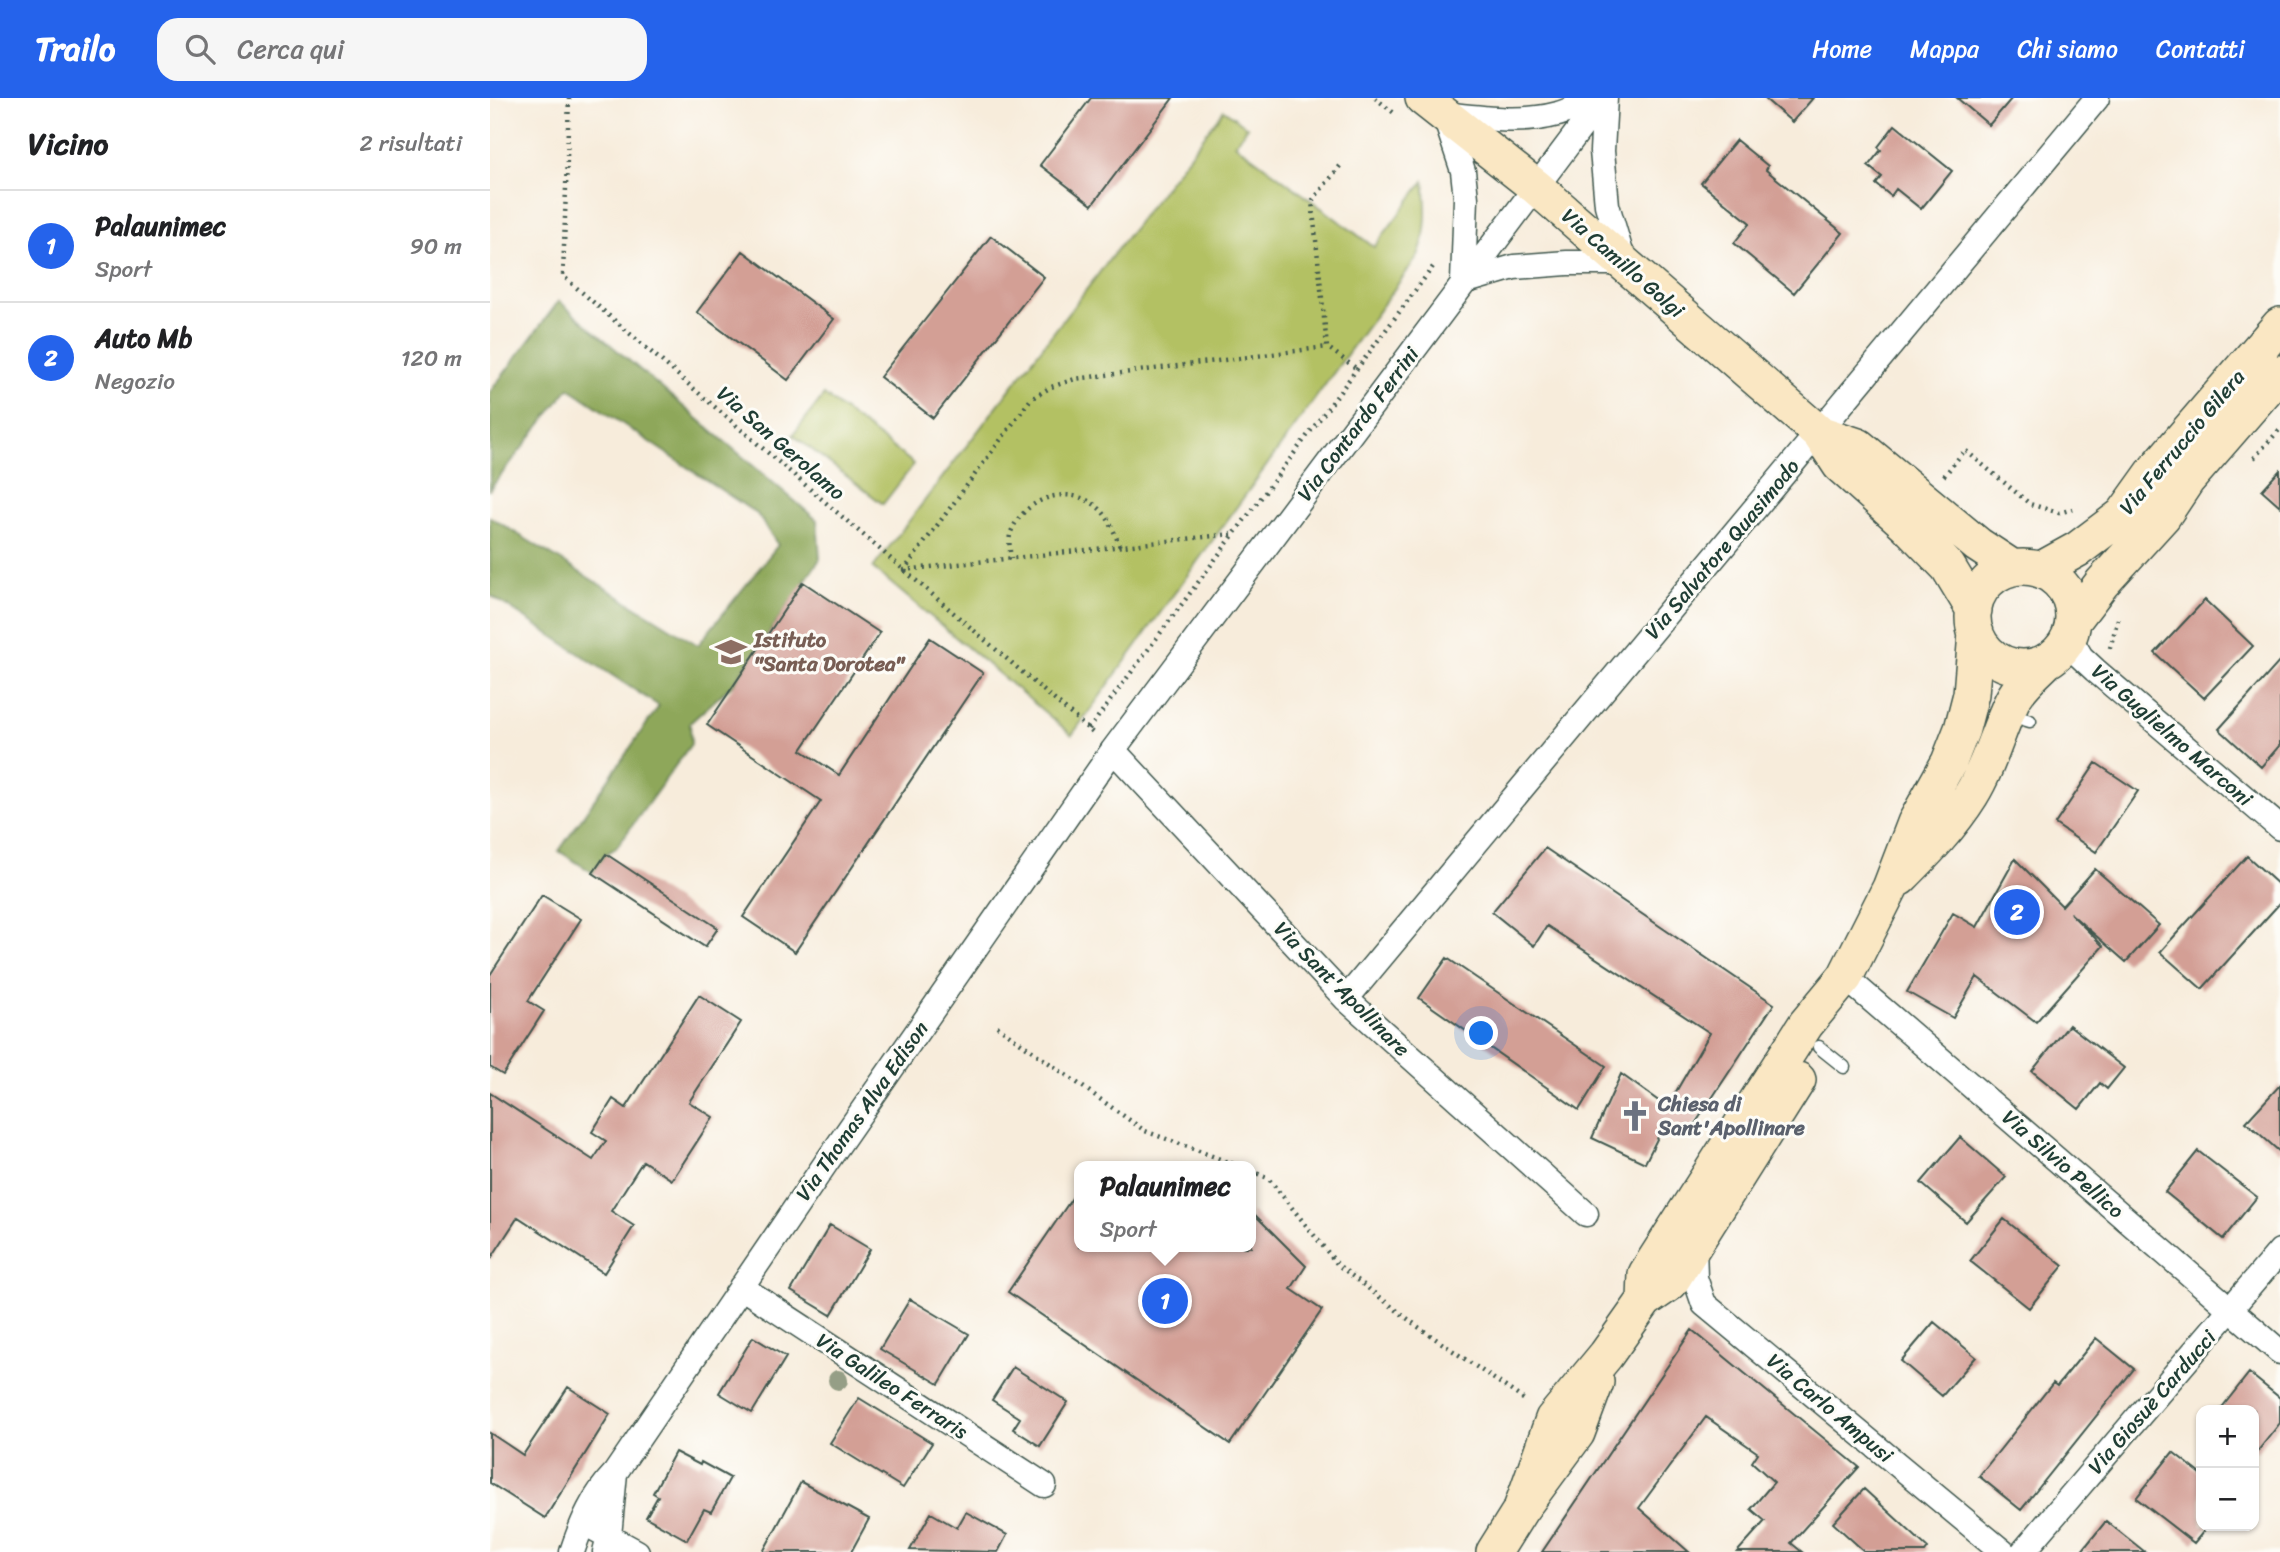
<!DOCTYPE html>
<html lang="it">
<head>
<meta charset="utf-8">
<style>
	:root { --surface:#fff; --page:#f6f6f6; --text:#202124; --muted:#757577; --line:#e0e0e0; --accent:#2563eb }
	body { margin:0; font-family:Sriracha,sans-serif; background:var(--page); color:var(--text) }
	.controls { position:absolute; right:21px; bottom:21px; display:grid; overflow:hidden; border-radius:14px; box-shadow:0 2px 5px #0004 }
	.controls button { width:63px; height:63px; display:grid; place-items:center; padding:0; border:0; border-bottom:2px solid var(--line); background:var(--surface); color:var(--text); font:35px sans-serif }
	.you { position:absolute; left:992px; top:936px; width:24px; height:24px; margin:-18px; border:5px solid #fff; border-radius:50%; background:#1a73e8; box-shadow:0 0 0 10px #1a73e833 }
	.badge { display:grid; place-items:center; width:46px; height:46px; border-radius:50%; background:var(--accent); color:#fff; font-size:23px; font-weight:700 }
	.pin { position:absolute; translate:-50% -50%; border:4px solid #fff; box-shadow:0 2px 7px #0006 }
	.popup { position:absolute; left:584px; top:1063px; width:182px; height:91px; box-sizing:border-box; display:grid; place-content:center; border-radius:14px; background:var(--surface); filter:drop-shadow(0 2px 5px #0005); font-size:23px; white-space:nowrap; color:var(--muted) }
	.popup b { font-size:26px; color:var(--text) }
	.popup::after { content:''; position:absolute; left:50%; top:100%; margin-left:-14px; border:14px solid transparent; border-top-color:var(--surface) }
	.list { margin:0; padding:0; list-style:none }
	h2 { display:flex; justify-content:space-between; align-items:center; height:91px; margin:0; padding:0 28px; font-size:30px }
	h2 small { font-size:23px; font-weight:400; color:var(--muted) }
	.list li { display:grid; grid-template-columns:46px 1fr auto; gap:21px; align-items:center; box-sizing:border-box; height:112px; padding:0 28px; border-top:2px solid var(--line) }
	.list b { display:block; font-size:26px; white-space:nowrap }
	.list p { margin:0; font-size:23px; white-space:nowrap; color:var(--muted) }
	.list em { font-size:23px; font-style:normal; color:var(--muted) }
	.icon { flex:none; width:38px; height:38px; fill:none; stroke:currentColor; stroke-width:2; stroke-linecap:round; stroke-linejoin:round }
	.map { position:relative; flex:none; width:1790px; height:1454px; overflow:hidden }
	header { display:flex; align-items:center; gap:42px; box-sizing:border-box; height:98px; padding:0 35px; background:var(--accent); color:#fff }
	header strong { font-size:33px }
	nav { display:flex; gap:38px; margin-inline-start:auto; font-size:24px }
	.search { width:490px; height:63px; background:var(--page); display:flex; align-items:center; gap:18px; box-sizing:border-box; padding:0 24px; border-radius:21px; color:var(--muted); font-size:26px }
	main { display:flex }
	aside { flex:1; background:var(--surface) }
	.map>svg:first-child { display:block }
	.green { fill:#b3c164; stroke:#697f4c; stroke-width:2 }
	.forest { fill:#8ea75a; stroke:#567247; stroke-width:2 }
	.building { fill:#d39f95 }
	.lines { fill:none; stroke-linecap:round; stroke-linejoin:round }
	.lane-casing { stroke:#3f574d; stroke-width:15 }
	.street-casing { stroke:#3f574d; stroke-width:27 }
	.secondary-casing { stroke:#3f574d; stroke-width:38 }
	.path { stroke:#3f574d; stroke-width:4.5; stroke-dasharray:2 5; stroke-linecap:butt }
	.lane { stroke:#fff; stroke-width:12 }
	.street { stroke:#fff; stroke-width:24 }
	.secondary { stroke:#fae7c3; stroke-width:35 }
	.tree { fill:#959e86 }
	.labels { text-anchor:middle; stroke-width:6; stroke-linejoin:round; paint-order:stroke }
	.street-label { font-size:21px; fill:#1f3d34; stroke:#fdfcf7 }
	.education-label { font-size:21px; font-weight:bold; fill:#785e54; stroke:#fdfcf7; text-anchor:start }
	.worship-label { font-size:21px; font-weight:bold; fill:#5b616d; stroke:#fdfcf7; text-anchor:start }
</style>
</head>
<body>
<header>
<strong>Trailo</strong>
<div class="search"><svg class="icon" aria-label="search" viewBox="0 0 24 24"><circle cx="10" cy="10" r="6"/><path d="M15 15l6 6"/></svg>Cerca qui</div>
<nav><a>Home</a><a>Mappa</a><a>Chi siamo</a><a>Contatti</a></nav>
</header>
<main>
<aside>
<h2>Vicino<small>2 risultati</small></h2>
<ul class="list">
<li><span class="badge">1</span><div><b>Palaunimec</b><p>Sport</p></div><em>90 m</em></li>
<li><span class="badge">2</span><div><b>Auto Mb</b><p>Negozio</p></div><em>120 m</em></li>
</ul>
</aside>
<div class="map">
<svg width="1790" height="1454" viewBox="0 0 1790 1454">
	<rect width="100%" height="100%" fill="#fdfcf7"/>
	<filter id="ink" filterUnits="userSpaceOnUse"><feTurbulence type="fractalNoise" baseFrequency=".0143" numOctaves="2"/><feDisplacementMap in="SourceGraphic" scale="14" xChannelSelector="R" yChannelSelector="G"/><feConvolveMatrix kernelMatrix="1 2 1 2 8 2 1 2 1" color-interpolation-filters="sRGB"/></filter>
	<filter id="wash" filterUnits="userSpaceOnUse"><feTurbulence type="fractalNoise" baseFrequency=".00686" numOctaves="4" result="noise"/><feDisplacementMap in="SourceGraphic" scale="28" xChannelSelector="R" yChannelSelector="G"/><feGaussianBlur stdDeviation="1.57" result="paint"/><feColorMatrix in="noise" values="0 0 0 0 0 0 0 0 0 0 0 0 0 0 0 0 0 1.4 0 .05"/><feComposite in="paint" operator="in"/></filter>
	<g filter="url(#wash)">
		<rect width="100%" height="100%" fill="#f7ecdb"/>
		<!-- green -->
		<path class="green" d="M734,12L757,29L745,46L884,149L934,83C937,110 938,133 928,158L582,637L383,470Z
			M334,297L424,366L393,406L303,337Z"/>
		<!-- forest -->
		<path class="forest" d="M69,203L327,422L330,461L244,585L200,625L201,646L126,750L116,756L103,775L69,753L169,608L0,497V419L208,547L288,447L267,416L79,290L0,391V294Z"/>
		<g id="blocks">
			<!-- building -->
			<path class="building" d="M601,0H683L602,107L550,67Z
				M1274,0H1323L1302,24Z
				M1467,0H1522L1499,27Z
				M1405,27L1462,73L1431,111L1406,91L1401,98L1386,86L1392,79L1378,68L1391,52L1388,49Z
				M1246,42L1278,68L1276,72L1353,135L1304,195L1244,145L1260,125L1211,85Z
				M501,138L554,179L443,320L390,279Z
				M253,153L344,221L298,282L207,214Z
				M1790,372V408L1772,392Z
				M313,484L390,535L311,652L349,677L440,540L493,575L305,854L253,819L331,703L217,627Z
				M1715,502L1763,548L1714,600L1665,555Z
				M1790,563V647L1771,669L1729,631Z
				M1606,665L1648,693L1606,754L1565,726Z
				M1055,750L1284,906L1199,1035L1176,1023L1155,1065L1102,1040L1131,976L1177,1009L1220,935L1057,828L1044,848L1002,814Z
				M116,756L228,830L215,849L103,775Z
				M1757,758L1790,788V805L1712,891L1670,854Z
				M1525,761L1572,808L1605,771L1669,827L1636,864L1580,815L1613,848L1546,924L1487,879L1463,920L1417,894L1463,815L1487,829Z
				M52,797L91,821L38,903L54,913L13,977L0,969V877Z
				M957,860L1116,968L1089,1012L929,900Z
				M209,897L251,924L199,1004L223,1019L182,1082L153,1063L121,1113L144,1128L114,1175L28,1119L0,1162V995L103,1062L116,1043L102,1034L123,1001L136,1010Z
				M1579,927L1634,970L1617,991L1610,985L1589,1011L1542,973Z
				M1790,987V1054L1756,1024Z
				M1470,1039L1516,1079L1476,1124L1431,1085Z
				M1708,1053L1767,1099L1733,1141L1675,1094Z
				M589,1090V1149H761V1113L816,1168L801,1191L832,1212L740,1346L518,1194Z
				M1514,1121L1573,1168L1539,1210L1480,1163Z
				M340,1127L380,1151L341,1217L301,1193Z
				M420,1201L479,1236L449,1286L390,1251Z
				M1444,1224L1486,1259L1452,1298L1411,1263Z
				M1202,1232L1369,1369L1301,1445L1312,1454H1247L1275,1423L1261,1411L1284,1384L1262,1364L1268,1355L1216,1319L1149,1410L1199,1454H1052Z
				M263,1239L296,1259L262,1315L229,1295Z
				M1606,1240L1644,1271L1531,1412L1489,1378L1563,1285L1567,1288Z
				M523,1269L578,1304L550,1348L523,1331L530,1320L502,1302Z
				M1759,1275L1790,1300V1325L1767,1354L1764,1352V1312H1730Z
				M78,1289L120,1316L55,1420L0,1385V1335L33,1357Z
				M369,1300L442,1345L413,1390L340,1345Z
				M185,1354L210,1367L211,1364L240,1380L221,1414L214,1411L197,1442L156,1419L168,1398L163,1395Z
				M1683,1354L1711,1376V1428H1718L1704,1445L1646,1400Z
				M311,1384L379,1421L361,1454H273Z
				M1374,1391L1438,1450L1435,1454H1375L1343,1425Z
				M476,1414L517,1437L508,1454L420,1452L441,1415L467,1430Z
				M1616,1423L1655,1454H1591Z"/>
		</g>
	</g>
	<g filter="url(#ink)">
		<use href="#blocks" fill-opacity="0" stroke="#3f574d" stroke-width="2"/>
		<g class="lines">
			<defs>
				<path id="lane" d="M1517,616L1540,623
					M1329,949L1354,969"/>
				<path id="street" d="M973,184L1024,169L1077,165H1134L1117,107L1112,53L1115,0
					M973,184L976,100L973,73L954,16C991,20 1031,26 1068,16C1081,12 1095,5 1108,0
					M1579,539L1591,559L1605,572L1790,730
					M623,652L856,901L1096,1116
					M1355,879L1790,1254
					M856,901L1607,0
					M1204,1146L1205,1180L1214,1206L1513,1454
					M251,1189L554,1387
					M105,1431L147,1454
					M82,1454C92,1424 103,1398 125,1375L338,1062L623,652L1113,0
					M115,1454L119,1438L125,1375
					M1533,1454L1790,1153"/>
				<path id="secondary" d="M933,0L1046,89L1329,335L1350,367L1416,426L1458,469L1484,512
					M1329,335L1368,348L1488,447L1523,470
					M1483 519a50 50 0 1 1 100 0a50 50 0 1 1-100 0Z
					M1550,472L1588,451L1633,417L1666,371L1790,227
					M1583,523L1612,485L1673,418L1697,382L1790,275
					M1410,780C1436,754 1461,729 1481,697C1499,668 1507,634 1522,603C1530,587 1546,574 1558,562
					M1155,1202L1156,1176L1316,926L1355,879L1400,790L1425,725L1459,664L1472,631L1481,596L1486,535
					M1031,1411L1063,1321L1116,1257L1155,1202L1180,1185L1308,982
					M1004,1454L1031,1411L1087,1335L1106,1284"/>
			</defs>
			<!-- lane casing -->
			<use href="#lane" class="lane-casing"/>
			<!-- street casing -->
			<use href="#street" class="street-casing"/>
			<!-- secondary casing -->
			<use href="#secondary" class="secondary-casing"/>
			<!-- path -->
			<path class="path" d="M79,0L73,178L604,636
				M885,0L904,15
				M850,68L822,103L837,249L867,271
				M1764,360L1790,331
				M1454,378L1475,352L1540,406L1569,415L1583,411
				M742,436L414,472L541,301L561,289L585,281L837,249
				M521,461C520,453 518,441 521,434C535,399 580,384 610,411C620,421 625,436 630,449
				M1620,550L1628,521
				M599,631L945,166
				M507,928L655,1033L749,1068
				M761,1073L778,1080L848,1167L927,1228L1036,1303"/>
			<!-- lane -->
			<use href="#lane" class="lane"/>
			<!-- street -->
			<use href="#street" class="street"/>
			<!-- secondary -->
			<use href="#secondary" class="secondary"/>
		</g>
		<!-- trees -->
		<circle class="tree" cx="348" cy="1282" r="10"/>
	</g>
	<!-- icons -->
	<defs>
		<symbol id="school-bare" viewBox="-9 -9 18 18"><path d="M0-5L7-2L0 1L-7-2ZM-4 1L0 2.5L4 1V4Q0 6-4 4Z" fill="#8d6e63" stroke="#fdfcf7" stroke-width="2.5" paint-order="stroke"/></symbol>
		<symbol id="church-bare" viewBox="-9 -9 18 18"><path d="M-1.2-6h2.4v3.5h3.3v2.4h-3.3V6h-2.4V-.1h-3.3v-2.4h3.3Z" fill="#6b7280" stroke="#fdfcf7" stroke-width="2.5" paint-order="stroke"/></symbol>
	</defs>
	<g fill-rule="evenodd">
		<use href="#school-bare" x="219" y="532" width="44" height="44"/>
		<use href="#church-bare" x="1123" y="996" width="44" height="44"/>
	</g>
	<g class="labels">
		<!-- street labels -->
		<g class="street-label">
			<text transform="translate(1133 165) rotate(41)" y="7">Via Camillo Golgi</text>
			<text transform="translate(868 326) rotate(-53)" y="7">Via Contardo Ferrini</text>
			<text transform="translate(1692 344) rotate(-50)" y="7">Via Ferruccio Gilera</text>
			<text transform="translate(291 345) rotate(41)" y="7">Via San Gerolamo</text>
			<text transform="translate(1232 451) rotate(-50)" y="7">Via Salvatore Quasimodo</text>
			<text transform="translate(1682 637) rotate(41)" y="7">Via Guglielmo Marconi</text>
			<text transform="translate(852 891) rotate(45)" y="7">Via Sant'Apollinare</text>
			<text transform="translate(372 1013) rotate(-55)" y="7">Via Thomas Alva Edison</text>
			<text transform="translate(1573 1066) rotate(41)" y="7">Via Silvio Pellico</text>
			<text transform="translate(402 1288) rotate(33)" y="7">Via Galileo Ferraris</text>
			<text transform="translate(1662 1304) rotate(-49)" y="7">Via Giosuè Carducci</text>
			<text transform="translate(1340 1310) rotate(40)" y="7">Via Carlo Ampusi</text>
		</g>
		<!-- education labels -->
		<g class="education-label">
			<text x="264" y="549">Istituto<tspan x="264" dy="24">"Santa Dorotea"</tspan></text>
		</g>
		<!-- worship labels -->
		<g class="worship-label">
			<text x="1168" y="1013">Chiesa di<tspan x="1168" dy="24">Sant'Apollinare</tspan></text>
		</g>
	</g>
</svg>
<div class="controls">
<button>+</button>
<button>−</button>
</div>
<div class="you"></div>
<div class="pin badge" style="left:675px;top:1203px">1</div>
<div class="popup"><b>Palaunimec</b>Sport</div>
<div class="pin badge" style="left:1527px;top:814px">2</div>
</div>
</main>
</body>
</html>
